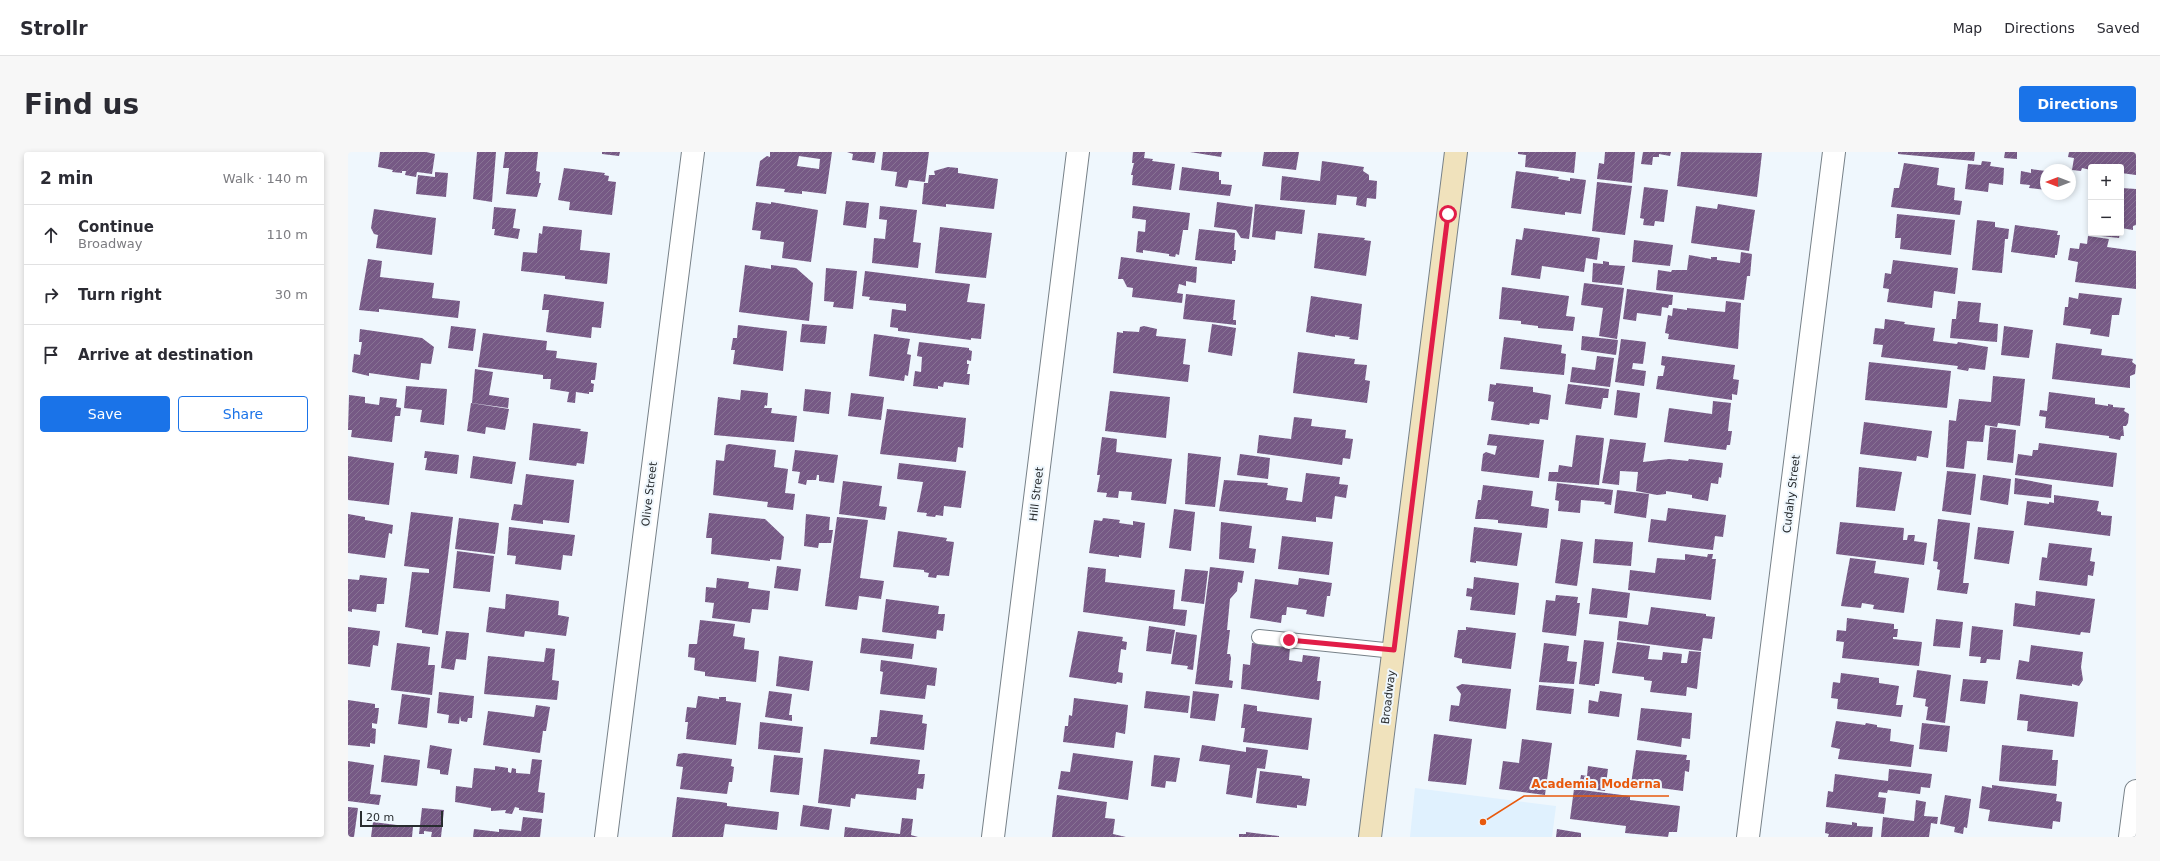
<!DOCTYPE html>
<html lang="en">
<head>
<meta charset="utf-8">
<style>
	:root { --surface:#fff; --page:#f7f7f7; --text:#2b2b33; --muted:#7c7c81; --line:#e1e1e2; --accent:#1a73e8 }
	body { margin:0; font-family:"DejaVu Sans",sans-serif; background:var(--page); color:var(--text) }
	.controls { position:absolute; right:12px; top:12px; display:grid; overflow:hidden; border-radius:4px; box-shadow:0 2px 6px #0003 }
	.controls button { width:36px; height:36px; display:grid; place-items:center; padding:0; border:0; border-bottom:1px solid var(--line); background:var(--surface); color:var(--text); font:20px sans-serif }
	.compass { position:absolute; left:1692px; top:12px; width:36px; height:36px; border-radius:50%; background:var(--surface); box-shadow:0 2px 6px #0003; rotate:270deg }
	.scale { position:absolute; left:12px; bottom:10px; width:83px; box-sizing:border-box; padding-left:4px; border:2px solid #282c2f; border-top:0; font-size:11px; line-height:14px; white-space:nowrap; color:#282c2f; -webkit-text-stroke:3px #eff7fd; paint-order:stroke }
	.stop { position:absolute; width:12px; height:12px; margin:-9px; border:3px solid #e11d48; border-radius:50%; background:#fff }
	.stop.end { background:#e11d48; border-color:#fff; box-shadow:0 1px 4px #0008 }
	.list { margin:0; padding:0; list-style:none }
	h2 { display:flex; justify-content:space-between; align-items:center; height:52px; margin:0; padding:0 16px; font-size:17px }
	h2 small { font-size:13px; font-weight:400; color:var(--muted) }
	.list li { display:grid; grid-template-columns:26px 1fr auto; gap:12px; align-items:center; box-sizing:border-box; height:60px; padding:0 16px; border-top:1px solid var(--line) }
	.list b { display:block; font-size:15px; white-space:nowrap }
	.list p { margin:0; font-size:13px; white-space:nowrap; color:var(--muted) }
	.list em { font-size:13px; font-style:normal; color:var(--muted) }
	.actions { display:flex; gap:8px; padding:12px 16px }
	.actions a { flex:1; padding:9px 0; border:1px solid var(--accent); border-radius:4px; text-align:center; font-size:14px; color:var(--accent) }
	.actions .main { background:var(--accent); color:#fff }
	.icon { flex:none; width:22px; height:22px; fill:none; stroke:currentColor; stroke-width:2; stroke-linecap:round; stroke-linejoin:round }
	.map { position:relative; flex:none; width:1788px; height:685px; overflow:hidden; border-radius:4px }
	header { display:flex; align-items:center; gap:24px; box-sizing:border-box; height:56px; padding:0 20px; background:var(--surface); border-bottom:1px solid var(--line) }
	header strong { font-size:19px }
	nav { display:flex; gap:22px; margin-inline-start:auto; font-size:14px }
	.intro { display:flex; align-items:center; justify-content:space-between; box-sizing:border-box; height:96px; padding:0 24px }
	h1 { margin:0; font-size:28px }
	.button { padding:10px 18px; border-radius:4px; background:var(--accent); color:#fff; font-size:14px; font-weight:700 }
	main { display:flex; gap:24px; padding:0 24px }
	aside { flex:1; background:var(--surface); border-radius:4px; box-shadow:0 2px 6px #0003 }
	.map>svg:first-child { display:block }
	.built { fill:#e0f1fe }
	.building { fill:url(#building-hatch); fill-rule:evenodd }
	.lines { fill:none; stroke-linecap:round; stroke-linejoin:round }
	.lane-casing { stroke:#778188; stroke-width:16 }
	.street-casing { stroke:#778188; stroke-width:24 }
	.secondary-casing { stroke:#778188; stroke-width:24 }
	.lane { stroke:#fff; stroke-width:14 }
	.street { stroke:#fff; stroke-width:22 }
	.secondary { stroke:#f0e2bc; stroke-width:22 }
	.route { stroke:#e11d48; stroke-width:5 }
	.labels { text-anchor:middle; stroke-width:4; stroke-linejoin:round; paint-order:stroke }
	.street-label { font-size:11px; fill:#282c2f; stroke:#eff7fd }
	.leader { fill:none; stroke:#e8590c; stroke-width:1.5 }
	.callout-dot { fill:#e8590c; stroke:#eff7fd; stroke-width:1.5 }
	.callout-label { font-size:12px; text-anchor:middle; font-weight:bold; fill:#e8590c; stroke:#eff7fd; stroke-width:4; stroke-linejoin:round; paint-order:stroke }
</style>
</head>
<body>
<header>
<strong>Strollr</strong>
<nav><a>Map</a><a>Directions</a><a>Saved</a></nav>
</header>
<div class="intro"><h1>Find us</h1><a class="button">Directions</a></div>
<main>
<aside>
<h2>2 min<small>Walk · 140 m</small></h2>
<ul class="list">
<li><svg class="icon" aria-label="ahead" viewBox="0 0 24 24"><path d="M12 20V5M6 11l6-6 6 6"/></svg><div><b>Continue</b><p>Broadway</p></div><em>110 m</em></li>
<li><svg class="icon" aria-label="right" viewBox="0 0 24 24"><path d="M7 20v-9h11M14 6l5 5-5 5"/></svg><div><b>Turn right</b></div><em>30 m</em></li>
<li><svg class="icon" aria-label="arrive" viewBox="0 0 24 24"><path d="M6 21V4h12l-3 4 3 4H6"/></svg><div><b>Arrive at destination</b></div></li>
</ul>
<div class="actions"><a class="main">Save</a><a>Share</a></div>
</aside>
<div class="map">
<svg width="1788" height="685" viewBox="0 0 1788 685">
	<defs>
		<pattern id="building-hatch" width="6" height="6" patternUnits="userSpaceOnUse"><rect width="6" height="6" fill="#765985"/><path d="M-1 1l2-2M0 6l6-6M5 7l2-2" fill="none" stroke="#887394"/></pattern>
	</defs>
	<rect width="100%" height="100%" fill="#eff7fd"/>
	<!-- built -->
	<path class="built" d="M1067,636L1208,654L1204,685H1062Z"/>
	<!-- building -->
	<path class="building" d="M32,0H78L87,2L84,22L69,20L68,25L57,23L58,19H54V21L44,20L45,18L30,15Z
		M129,0H148L144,50L125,47Z
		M157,0H190L188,19L192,20L191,31H193L189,45L158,42L161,16H155Z
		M254,0H272L271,4L254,2Z
		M422,0H484L478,42L454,39V42L436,40L437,37L408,34L412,9L419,4L422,5ZM451,4L472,7L471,17L449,14Z
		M499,0H528L526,11L504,8L505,2Z
		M535,0H581L577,30L561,28L559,36L547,34L549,20L533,18Z
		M785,0H797L796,6L805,7L804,9L827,12L823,38L784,33L785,23H783L786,11H784Z
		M842,0H874L873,5Z
		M916,0H951L948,18L914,14Z
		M1170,0H1228L1226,21L1177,15L1178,3L1170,2Z
		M1257,0H1287L1284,31L1249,27L1251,11L1256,12Z
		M1295,0H1323L1322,4L1311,2V5H1305L1304,13L1293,12Z
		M1333,0L1414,1L1409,45L1329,34Z
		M1550,0H1627L1626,9L1550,2Z
		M1657,0H1669V7L1656,6Z
		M1721,0H1788V23L1773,21V15H1743V18L1734,16L1733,19L1724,18L1726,6L1720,5Z
		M974,9L1016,15L1015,19L1021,23V28L1029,29L1028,47L1019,46L1018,55L1008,53L1009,45L989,43L988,53L932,48L934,24L972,29Z
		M1634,9L1643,10L1642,14L1656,16L1655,33L1641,31L1640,40L1617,37L1620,12L1633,13Z
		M1556,11L1591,16L1589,33L1607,36L1606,48L1614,49L1612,63L1543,55L1546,36H1551Z
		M600,15L610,16V21L650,27L646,57L598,52V55L574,52L576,31H580L581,23H587L586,19Z
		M834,15L871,20V28H873V32L884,33L882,44L831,38Z
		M216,16L257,21L256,23L261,24L260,29L268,30L264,63L221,58L222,50L210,48Z
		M1683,17L1698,19V38L1681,36L1682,33L1672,32L1673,19L1683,21Z
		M1168,19L1211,25L1210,27L1222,29V26L1238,28L1233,62L1217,60V63L1163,56Z
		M87,20L100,21L98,45L68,42L70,23L87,25Z
		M1249,30L1284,34L1277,83L1244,79Z
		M1296,35L1320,38L1316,70L1307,69L1306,74L1295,73L1296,67L1292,66Z
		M1773,36L1788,37V73L1785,74V78L1773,76Z
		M498,49L521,51L518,76L495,73Z
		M408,50L423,52V50L470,58L463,110L434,106L436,90L412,87L413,79L404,78Z
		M869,50L905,55L901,87L893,86L888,78L866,75Z
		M907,52L957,58L954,82L928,79L927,88L904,85Z
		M1370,52L1407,58L1401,99L1343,91L1348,54L1369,57Z
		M532,54L569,58L565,90L573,91L570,116L524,111L526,86L537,87L539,68L531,67Z
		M785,54L842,61L840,78H835L831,103L828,102L827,105L821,104V102L795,98V101L788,100L790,79L797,80L798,68L784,66Z
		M146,55L168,57L165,76L172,77L170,87L146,83L147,77H144Z
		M26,57L88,66L84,103L28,96L30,83L26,82L23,76Z
		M1549,62L1607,68L1603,103L1552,97L1553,86H1547Z
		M1629,68L1647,70V75L1661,77L1660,87H1657L1654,121L1624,118Z
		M1667,73L1710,79L1709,83H1712L1709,103H1707V106L1663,100Z
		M195,74L234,78L232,98L262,101L259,132L217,127V124L173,119L175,100L189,101L191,81L194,82Z
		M592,75L644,81L638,126L587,121Z
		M1176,76L1252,86L1249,108L1238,106L1236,120L1194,114L1192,127L1163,123L1168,87L1174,88Z
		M851,77L887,81L886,98H888L887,109H884V112L847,108Z
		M970,81L1017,86L1016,88L1023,89L1018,124L966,116Z
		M1744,81H1772L1771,86L1744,83Z
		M1740,84L1761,87L1759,95L1788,99V137L1727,130L1730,110L1720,108L1722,96L1731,97L1732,91L1739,92Z
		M1286,88L1325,93L1322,114L1284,110Z
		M1393,100L1404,102L1402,124H1399L1396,148L1308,138L1310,118L1323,120L1324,118H1339L1341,103L1363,107V105H1369V108L1392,111Z
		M773,105L849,115L848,131L838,129V134L831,132L829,141L835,142L834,151L784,145L785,136L779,135L775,127H770Z
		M20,107L34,109L32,125L86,131L84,146L112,149L110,166L31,157V160L11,158Z
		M1545,108L1610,116L1607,142L1586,139L1584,156L1539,150L1541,137L1535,136L1537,121L1543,122Z
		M1255,109L1261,110V113L1277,114L1274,133L1244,130L1245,111L1255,112Z
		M397,113L423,117V113L448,116L465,131L461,169L391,160Z
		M478,116L509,119L505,157L485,155L486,150L476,149Z
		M517,119L622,132L619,150L637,152L633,187L623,186V188L550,179V176L542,175L544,157L558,159V152L521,148L522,145L514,144Z
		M1236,131L1276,136L1269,187L1251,184L1255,156L1233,153Z
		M1154,135L1221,144L1218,164L1227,165L1225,179L1190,176V174L1173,172V169L1151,167Z
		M1279,137L1325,143L1324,153H1321L1320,156L1314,155L1313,164L1289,161L1288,169L1275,167Z
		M1731,141L1774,146L1771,163H1764L1761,185L1742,182L1743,177L1715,173L1717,155H1720L1721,145L1730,147Z
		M196,142L256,150L253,176L244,175L243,186L198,180L201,158H194Z
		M838,142L887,148L885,168H888V173L835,167Z
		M963,144L1014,152L1010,188L1001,187L1002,185L987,183V185L958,180Z
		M1378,149L1393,151L1390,197L1320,187L1321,182L1317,181L1320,163L1324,164L1325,156L1339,158V156L1377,160Z
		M1610,149L1633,151L1631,170L1650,172L1649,190L1602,186L1604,167H1608Z
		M1537,167L1557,170L1556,172L1587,176L1585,189L1609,192L1610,190L1640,195L1637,218L1621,216L1620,219L1609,217L1610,214L1533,205L1535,193L1525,192L1527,176L1536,177Z
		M454,172L479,174L477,192L452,190Z
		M864,172L888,176L884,204L860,200Z
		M390,173L439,179L435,219L385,212L387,198H383L385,186H389Z
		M103,174L128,177L125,199L100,196Z
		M796,174L809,177L808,184L838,187L835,212L842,213L840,230L765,221L769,180L775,181V179L791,180L792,175Z
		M1656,174L1685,178L1681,206L1653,203Z
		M12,177L74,186L86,195L83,212L73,211L71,228L21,221V224L4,220L6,202L12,203L14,190H11Z
		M135,181L199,189L198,198L209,199L208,206L249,211L247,228H243V231L246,232L245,240H241V242L228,240L227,251L219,250L221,240L202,237L203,227H195V223L130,215Z
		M526,182L562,187L559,202L563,203L560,224L557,223L556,229L521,224Z
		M1234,184L1270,188L1268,203L1233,198Z
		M1156,185L1214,193L1213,201L1218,202L1216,223L1152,217Z
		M1273,187L1298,190L1295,212L1285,211L1284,217L1298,219L1296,234L1267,230Z
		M571,190L621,196V198L624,199L623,209L619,208V212H621L619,222H622L621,233L596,230L595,235L590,234V237L565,234L567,219L573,220L574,205L569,204Z
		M1708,191L1754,197L1753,203L1785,207L1784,210L1788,213L1787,222L1782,224V236L1704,227Z
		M950,200L1007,207L1006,212L1019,213L1017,228L1022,229L1019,251L945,241Z
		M1249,204L1266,206L1262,235L1222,230L1224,215L1247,218Z
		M1314,204L1387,213L1385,227L1391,228L1389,243L1384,242V248L1308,237L1310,224H1315L1317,214L1313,213Z
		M1521,210L1603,219L1599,256L1517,248Z
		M127,217L145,220L141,243L161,246L160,256L124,251Z
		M1645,224L1677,227L1672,274L1650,271L1649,275L1637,273L1635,290L1619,289L1616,317L1598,315L1601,268L1608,269L1611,247L1643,250Z
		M1148,231L1185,235V240L1203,243L1200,268L1192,267L1191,272L1182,271L1181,273L1143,268L1146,250L1140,249L1142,232L1148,233Z
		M1220,232L1261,237L1260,246H1255L1253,257L1217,252Z
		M58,234L99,237L96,273L72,270L74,258L56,256Z
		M457,237L483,240L481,262L455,259Z
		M393,238L420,241L419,254L417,253L416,256H424L423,261L449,264L446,290L366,283L370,245L392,248Z
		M1269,238L1292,241L1289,266L1266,263Z
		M762,239L822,245L818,286L757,279Z
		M1701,240L1747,246V252L1760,254V252L1765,253V255L1777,256L1776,259L1781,262L1780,271L1778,274H1775L1776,284H1773L1772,288L1761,286V284L1697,276L1698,265L1691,264L1692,258L1699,259Z
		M503,241L536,245L533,268L500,264Z
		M1,243L17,245V251L31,253L32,245L49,247L48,255L53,256L52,264H47L44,290L3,285L4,278H0Z
		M1365,249L1383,251L1380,279H1384L1382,293H1379L1378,298L1316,290L1321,256L1364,262Z
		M123,251L161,257L157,278L138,275L137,282L119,279Z
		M539,257L618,266L615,296L610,295L608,310L532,302Z
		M946,265L964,267L963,274L998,278L997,286L1005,287L1002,307L995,306L994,313L909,301L911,283L943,287Z
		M1516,270L1584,279L1580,306L1569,304L1568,309L1512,302Z
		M185,271L233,277L232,279L240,280L236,312L229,311L228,314L181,308Z
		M1642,275L1668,278L1665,311L1639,308Z
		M1141,282L1196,288L1191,326L1133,319L1135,302L1138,300L1147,303L1149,294L1139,293Z
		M1228,283L1256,286L1251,333L1200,329L1201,320H1210L1211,313L1224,315Z
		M754,285L769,287L768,300L824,307L818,352L783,348L784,340L771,339L770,346L758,345L759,341L749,340L752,323H749Z
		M1262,287L1298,291L1295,310L1321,307L1340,309L1341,307L1375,311L1373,326L1371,325L1370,332L1363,331L1360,349L1344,346V343L1318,339V342L1309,343L1288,339L1290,320L1272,319L1271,333L1254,331Z
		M1691,291L1769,301L1765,335L1667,323L1670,302L1684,304L1685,298H1690Z
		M381,292L428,298L426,315L440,317L437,341L447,342L445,358L419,355L420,350L365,343L368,308L376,309L378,293Z
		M447,298L490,303L486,331L471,329V323H469L468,328H459L458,333L450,331L452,320L444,319Z
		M77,299L111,303L109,322L77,318L79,306H76Z
		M840,301L873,305L867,355L837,352Z
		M892,302L922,306L920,327L889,323Z
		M0,304L46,311L41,353L0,348Z
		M125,304L168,310L164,332L122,326Z
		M551,311L618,319L613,356L596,354L595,364L588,363L587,365L578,364L579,361L569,360L575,330L549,327Z
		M1511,315L1554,320L1547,359L1508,355Z
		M1599,319L1628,322L1623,363L1594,359Z
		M958,321L992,325L991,332L1000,333L998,346L987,344L984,367L968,365V370L871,359L876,328L920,331L919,333L940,336L938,348L954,350Z
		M178,322L226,328L221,371L195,368V372L163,368L166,352L174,353Z
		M1635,323L1663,327L1660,353L1632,348Z
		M1667,326L1704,333L1703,346L1666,342Z
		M495,329L534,334L531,354L539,355L537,368L491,362Z
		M1209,331L1265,338L1263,353L1256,352L1257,350L1233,348L1232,361L1210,359L1211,349L1207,348Z
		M1135,333L1185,339L1183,354L1201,357L1199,376L1150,371V368L1138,367H1127L1130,348H1133Z
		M1269,338L1301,342L1298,366L1266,361Z
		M1706,343L1751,349L1749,359L1753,360V363L1764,364L1762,384L1676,373L1679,349L1701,352V350L1706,351Z
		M1320,356L1378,363L1375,385L1367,384L1365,398L1300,390L1303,367L1318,369Z
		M826,357L847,360L843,399L821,396Z
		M63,360L105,365L90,483L74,481V478L57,475L64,420L81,421V417L56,414Z
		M361,361L417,367L436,385L433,408L422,407V409L363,402L364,386H358Z
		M0,362L17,365V368L45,373L44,382L41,381L37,406L0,401Z
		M458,362L482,365L481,378H485L483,391H471L470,396L456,394Z
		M489,365L520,368L512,426L536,429L533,447L511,444L509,458L477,454Z
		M111,366L151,371L147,402L107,397Z
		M755,366L772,368L771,371L785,373V369L797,371L793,406L771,403V405L741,401L746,368L754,369Z
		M1590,367L1622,371L1615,431H1621L1619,442L1589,438L1592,418L1589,417L1590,410L1585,409Z
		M873,370L904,374L901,396L908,397L906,411L871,407Z
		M1492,370L1556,376L1555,388H1559L1560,383H1567L1566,389L1579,391L1576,413L1488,402Z
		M161,375L227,383L224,404L215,403L213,418L167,412L168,404L159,403Z
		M1126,375L1174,381L1169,414L1128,409V411L1122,410Z
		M1630,375L1666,379L1661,412L1626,407Z
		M550,379L599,386L598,389L606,390L601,424L589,423L588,426L580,425L581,421L576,420V418L545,415Z
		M934,384L985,390L981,423L930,417Z
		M1213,387L1235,390L1229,434L1207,431Z
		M1247,387L1285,390L1283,414L1245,411Z
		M1701,391L1744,396L1742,409L1747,410L1745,424L1740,423L1739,434L1691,428L1694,405L1699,406Z
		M109,399L146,404L142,440L105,436Z
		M1337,402L1359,405L1360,402H1365L1364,407H1368L1363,448L1280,438L1282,418L1307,421L1309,406L1337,408Z
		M1502,406L1528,409L1526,421L1561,426L1556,461L1525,457L1526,453L1514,451L1513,456L1493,454Z
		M429,414L453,417L450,439L426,436Z
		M740,415L758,417L757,430L827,438L825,457L839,458L837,474L735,460Z
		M862,415L896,419L894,431L890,430L889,439L882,447L879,478H882L879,502H882L883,506L881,528L885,529L884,536L847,532Z
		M837,417L860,419L856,452L833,449Z
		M12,423L39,426L36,452H29L28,460L4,457V460L0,459V427L11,428Z
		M1126,425L1171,431L1167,463L1122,458L1124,445L1118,444L1119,436L1125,437Z
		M369,426L401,430L400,436L422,439L420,458L404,457L402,471L364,466L366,451L357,450L358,435L368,436Z
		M951,426L984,431L982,444H979L976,465L958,462L959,458L939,455L938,463H934L933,471L902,466L907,427L950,433Z
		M1244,436L1282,441L1279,466L1241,462Z
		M1688,439L1747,447L1742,481L1733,480L1732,483L1665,474L1667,451L1687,454Z
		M158,442L211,449L210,463L221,465L218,484L177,479L176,485L138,480L141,455L157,457Z
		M1208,443L1230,445L1229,451H1232L1228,484L1194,480L1198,448L1207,449Z
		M538,447L591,454L590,462H597L595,479L589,478L588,487L534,480Z
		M1303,455L1358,462V464L1367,465L1364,487L1355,486L1353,499L1269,488L1271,469L1300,473Z
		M1499,466L1546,472V477H1550L1549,485H1545V487L1574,490L1571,514L1494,506L1496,490L1488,489L1489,478L1498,479Z
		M1588,467L1615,470L1612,496L1585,494Z
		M352,468L387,472L385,484L397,486L396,497L411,499L408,530L357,524V520L346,518L347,506L340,505L341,492H349Z
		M801,474L827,478L823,502L798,499Z
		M1624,474L1655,478L1652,508L1639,507L1638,511H1632L1633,505L1621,504Z
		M0,475L32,479L30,494L25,493L22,515L0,512Z
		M1118,475L1168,481L1163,517L1114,511V507L1106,505L1110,478H1118Z
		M98,479L121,481L118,508L108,507L106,518L93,516Z
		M730,479L775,485L774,489L779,490L778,498L773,497L770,520L775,521L774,531L769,530L768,532L721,525Z
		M828,480L849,483L845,518L839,517L840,514L823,512Z
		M514,486L566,492L564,507L512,501Z
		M1236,488L1256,490L1251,532H1247V534L1231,532Z
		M1269,490L1302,494L1300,507L1314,508L1315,500L1334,502L1333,511H1339L1341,499L1353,500L1349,537L1339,535L1338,544L1302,540L1304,529L1296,528V525L1264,521Z
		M49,491L82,495L80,513H87L84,543L43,538Z
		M904,491L942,495L941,508L954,510L955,503L972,505L969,529H973L971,548L893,537L895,512L902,513Z
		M1196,491L1221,494L1219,509L1229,510L1226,532L1191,530Z
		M1683,493L1735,500L1733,515L1735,528L1731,534L1724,532V534L1668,527L1671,508L1681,510Z
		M198,496L207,497L204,528L211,529L209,548L136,542L140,504L196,510Z
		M431,504L465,509L461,539L428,534Z
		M533,508L589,516L587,534L579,533L577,547L532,542L535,520L532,519Z
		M1569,518L1603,523L1597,571L1578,568L1580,555L1577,554L1578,547L1565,545Z
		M1493,521L1531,526V531L1551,534L1548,553H1555L1553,565L1489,557L1490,547L1483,546L1485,530L1492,531Z
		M1615,527L1640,529L1637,552L1612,549Z
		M1114,532L1163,537L1158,577L1101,569L1103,553L1111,554L1113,542L1108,535Z
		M1191,533L1226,537L1223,562L1188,558Z
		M421,539L444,542L441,563H444V569L417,565Z
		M798,539L842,544L840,561L796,556Z
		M845,539L871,542L867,569L842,566Z
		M1252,539L1274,542L1271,565L1240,561L1241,548L1250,550Z
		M91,540L126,544L124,566H120L119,570L113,569L112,564L111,572L100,571L101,563L89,561Z
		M54,542L82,546L79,576L50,572Z
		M1672,542L1730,550L1726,585L1679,579L1680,569L1669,568Z
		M350,544L371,547V545H378V549L393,551L388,593L338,587L340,570H337L339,555L348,556Z
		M726,546L780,553L777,582L768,580L766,596L715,590L717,574H720L721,563L724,564Z
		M0,548L27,552V556H31L29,572L24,571V576L28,577L27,592L22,591V595L0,593Z
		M896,552L909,554V559L964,566L960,598L895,590L897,576H893Z
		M188,553L202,555L198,579H195L192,601L135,593L140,559L186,565Z
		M1293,556L1344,561L1342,587L1334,586L1333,595L1289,588Z
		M532,558L575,563L574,571L579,572L576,598L522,592L523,585H529Z
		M1488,569L1517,573L1518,571L1529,573V575L1543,577L1542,589L1566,593L1563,615L1490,607L1492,597L1483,595Z
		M412,570L455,575L452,601L410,597Z
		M1574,571L1602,574L1599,600L1571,597Z
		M1086,582L1124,587L1118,633L1080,629Z
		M1174,587L1204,591L1197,643L1151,637L1155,609L1171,611Z
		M82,593L104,597L100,623L92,622V618L79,616Z
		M854,593L898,600V595L920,598L917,617L909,616L904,646L878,642L882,613L851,609Z
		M1654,593L1705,598L1704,608H1710L1708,634L1651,629Z
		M476,597L572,608L570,622H577L575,637L569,636L568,648L508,642L507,647L503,646L502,655L470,651Z
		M1288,598L1339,603L1338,608H1342L1341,620L1337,619L1335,639L1283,632Z
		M336,601L384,607L383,614L386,615L384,630H381L379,642L332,637L335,615L328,614L330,602Z
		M725,601L785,609L780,648L710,637L713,619L722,620Z
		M36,603L72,608L69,634L33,630Z
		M426,603L455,606L451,643L422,640Z
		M806,603L832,606L828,630L818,629L817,636L803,634Z
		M184,607L194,608L190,640L197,641L195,661L171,658V656L167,655L164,662L157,661L158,658L143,659V656L107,650L108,634L124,636L126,616L147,618V614L160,616V620L163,621L164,616L168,617V621L182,622Z
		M0,609L26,613L22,642L33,643L31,653L0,649Z
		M1240,614L1260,617L1257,639L1231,636L1233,623L1239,624Z
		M1541,617L1584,622L1582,636L1573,635L1572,642L1540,638L1539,641L1531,640L1530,645L1538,646L1536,662L1478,655L1480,639L1485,640L1487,622L1540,629Z
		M912,619L954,624V626L962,627L958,654L949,653V656L908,651Z
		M1644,633L1709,642L1708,649L1714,650L1712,670L1705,669L1704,677L1640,669L1642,658L1631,656L1634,634L1644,636Z
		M1226,637L1282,644V648L1332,654L1329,680H1321L1320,685L1277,681L1278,674L1222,667Z
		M709,643L759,650L757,666L767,667L765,682L778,685H704Z
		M1597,643L1623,647L1619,676L1616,675L1615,682L1606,680L1607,675L1592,672Z
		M329,645L373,650L379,651V654L431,660L429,678L377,672L375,685H324Z
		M1568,648L1578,650L1576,664L1590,665L1589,672L1583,671L1581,685H1533L1535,665L1566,669Z
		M455,653L484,657L481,678L452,674Z
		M0,655L10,656L6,685H0Z
		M74,656L96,658L93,685H83L84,680L76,679V682H71Z
		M175,665L194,667L192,685H125L126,677L151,680V677L173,679Z
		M554,666L565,667L563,683L570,685H496L497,675L552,682Z
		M25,670L65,675L64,685H23Z
		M1478,670L1504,673V670L1509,671V674L1525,675L1524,685H1480L1481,682L1477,681Z
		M1209,677L1233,681V685H1208Z
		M898,680L931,684V685H891V682H898Z"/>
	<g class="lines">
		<defs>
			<path id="lane" d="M911,485L1046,499"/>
			<path id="street" d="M258,685L345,0
				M645,685L730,0
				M1400,685L1486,0
				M1782,685L1788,639"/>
			<path id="secondary" d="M1022,685L1108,0"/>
		</defs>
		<!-- lane casing -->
		<use href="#lane" class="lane-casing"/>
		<!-- street casing -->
		<use href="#street" class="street-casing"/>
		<!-- secondary casing -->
		<use href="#secondary" class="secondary-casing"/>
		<!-- lane -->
		<use href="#lane" class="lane"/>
		<!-- street -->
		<use href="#street" class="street"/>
		<!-- secondary -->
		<use href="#secondary" class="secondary"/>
	</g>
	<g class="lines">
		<!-- route -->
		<path class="route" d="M941,488L1046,498L1100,62"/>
	</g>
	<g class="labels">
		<!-- street labels -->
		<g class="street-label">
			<text transform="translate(301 342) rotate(-83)" y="4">Olive Street</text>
			<text transform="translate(688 342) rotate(-83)" y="4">Hill Street</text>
			<text transform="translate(1443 342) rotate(-83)" y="4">Cudahy Street</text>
			<text transform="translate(1040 545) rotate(-83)" y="4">Broadway</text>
		</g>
	</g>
	<!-- callouts -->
	<path class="leader" d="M1135 670L1176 644H1321"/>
	<circle class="callout-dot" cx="1135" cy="670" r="4"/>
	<g class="callout-label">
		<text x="1248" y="636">Academia Moderna</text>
	</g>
</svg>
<div class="controls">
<button>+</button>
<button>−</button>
</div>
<svg class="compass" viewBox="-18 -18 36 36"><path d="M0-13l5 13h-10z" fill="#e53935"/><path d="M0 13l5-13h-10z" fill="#7c7c81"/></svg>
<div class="scale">20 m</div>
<div class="stop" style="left:1100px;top:62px"></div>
<div class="stop end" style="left:941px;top:488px"></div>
</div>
</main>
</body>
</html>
